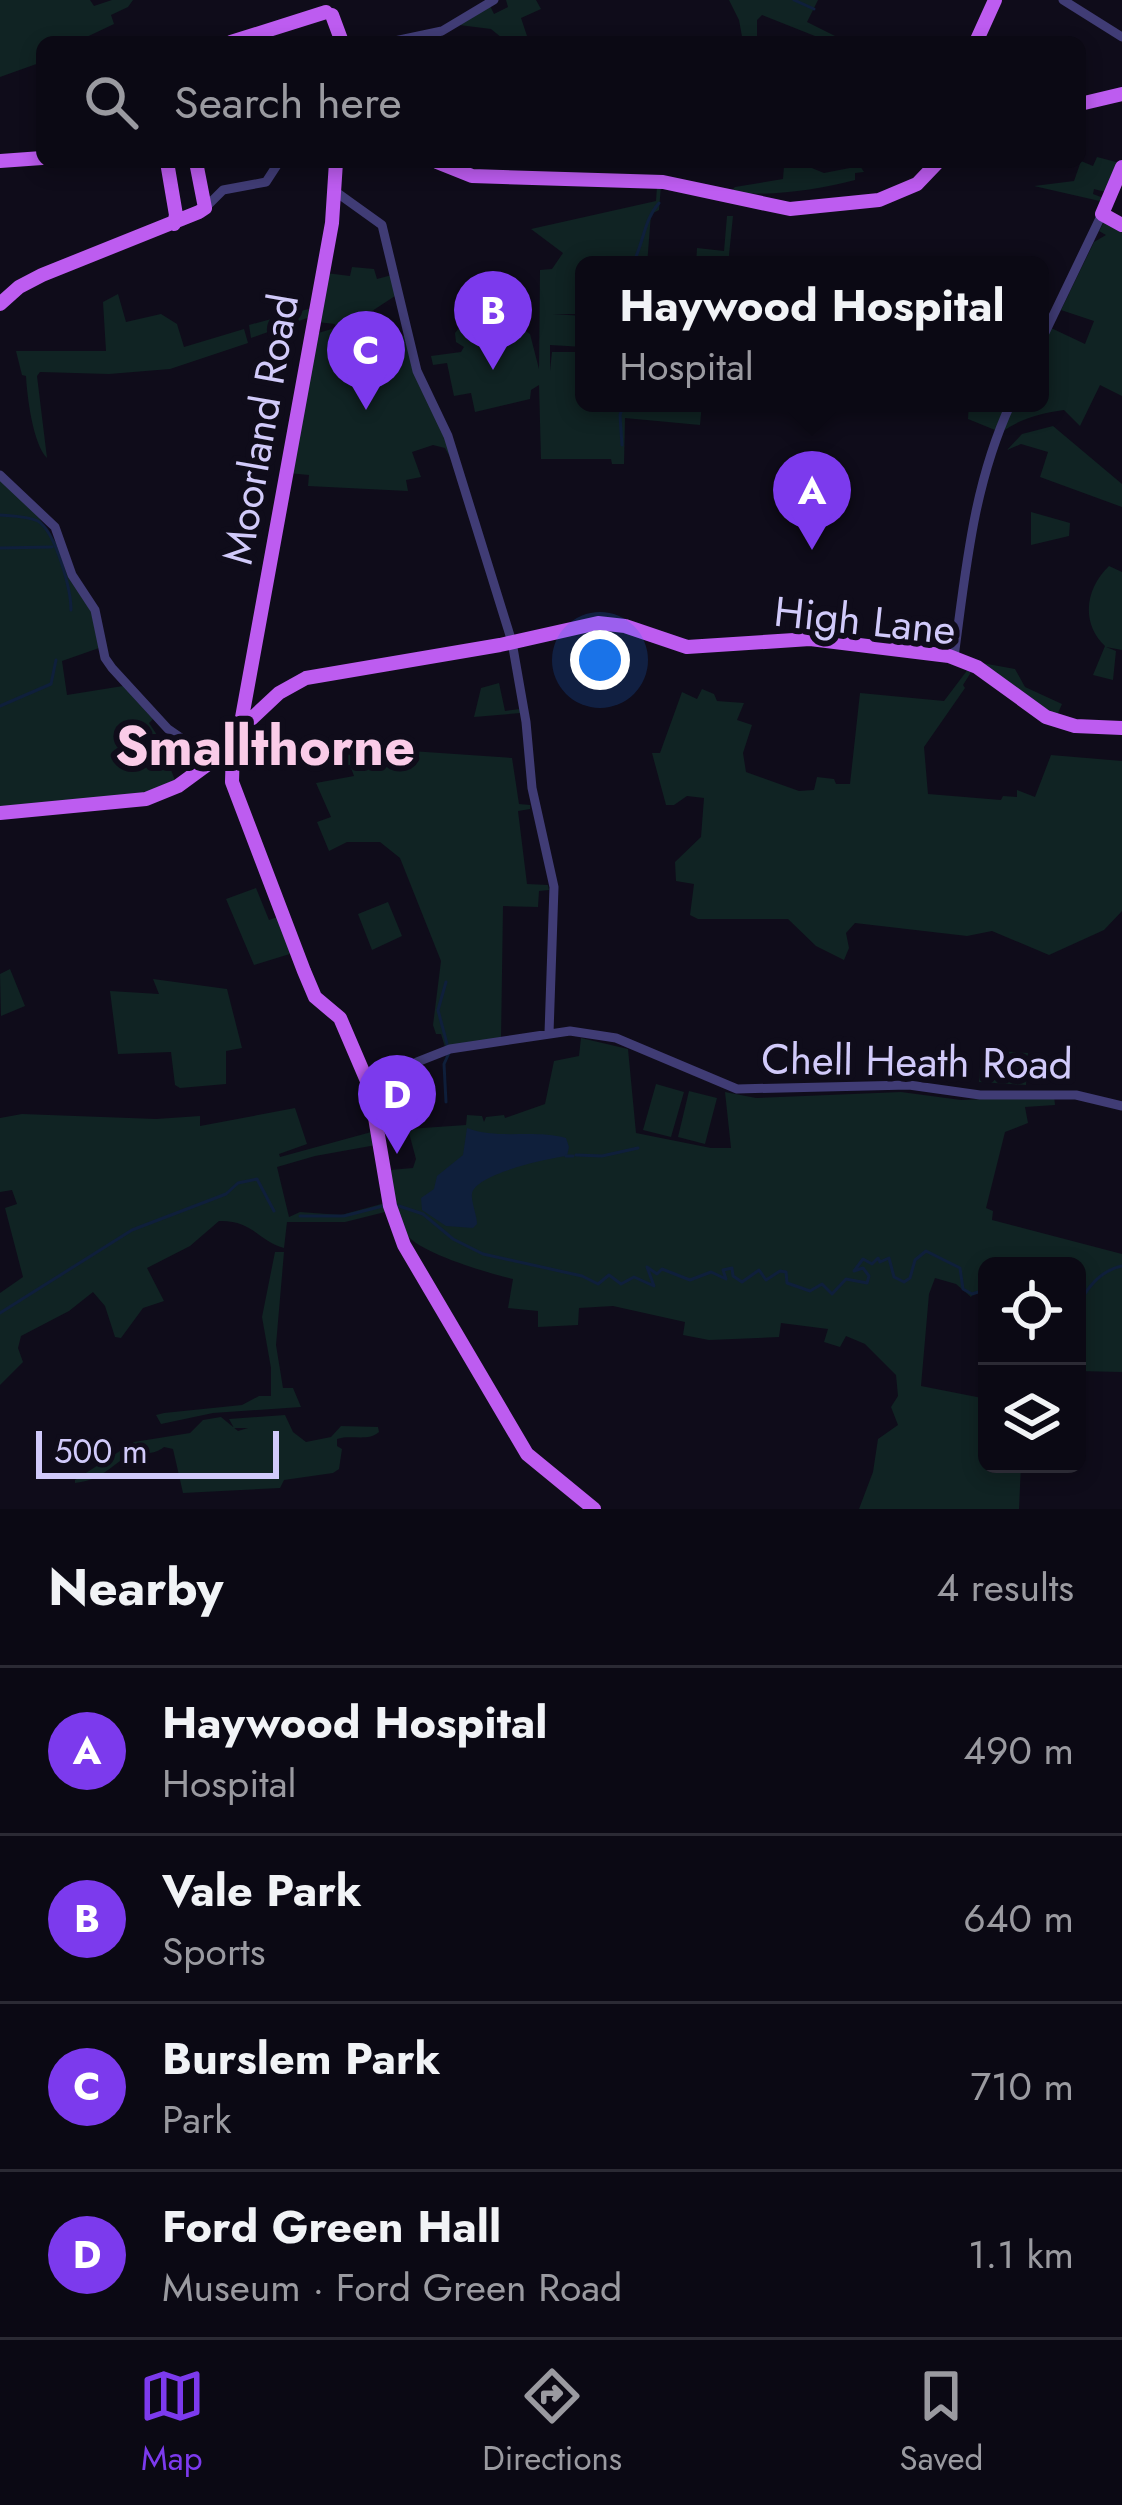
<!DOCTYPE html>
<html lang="en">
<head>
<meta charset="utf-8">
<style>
	:root { --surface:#0b0914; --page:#191722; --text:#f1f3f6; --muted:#9a9aa0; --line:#2b2a34; --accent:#7c3aed }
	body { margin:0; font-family:Jost,sans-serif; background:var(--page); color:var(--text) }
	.controls { position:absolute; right:36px; bottom:36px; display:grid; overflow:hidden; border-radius:18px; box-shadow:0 6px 18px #0003 }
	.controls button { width:108px; height:108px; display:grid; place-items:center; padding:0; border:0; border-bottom:3px solid var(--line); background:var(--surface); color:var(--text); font:60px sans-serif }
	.scale { position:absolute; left:36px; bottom:30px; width:243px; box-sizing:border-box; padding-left:12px; border:6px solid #d1cafa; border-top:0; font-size:33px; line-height:42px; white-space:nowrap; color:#d1cafa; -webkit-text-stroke:9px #0f0c1a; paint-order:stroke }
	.you { position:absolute; left:600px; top:660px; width:42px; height:42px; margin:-30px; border:9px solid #fff; border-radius:50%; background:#1a73e8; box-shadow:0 0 0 18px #1a73e833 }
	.badge { display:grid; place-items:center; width:78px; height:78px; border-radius:50%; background:var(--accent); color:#fff; font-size:39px; font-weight:700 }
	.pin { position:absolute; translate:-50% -99px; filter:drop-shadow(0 3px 6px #0008) }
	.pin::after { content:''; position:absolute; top:63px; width:42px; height:36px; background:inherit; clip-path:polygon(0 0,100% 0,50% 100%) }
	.popup { position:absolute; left:575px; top:256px; width:474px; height:156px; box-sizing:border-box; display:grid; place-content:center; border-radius:18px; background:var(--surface); filter:drop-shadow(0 3px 9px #0005); font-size:39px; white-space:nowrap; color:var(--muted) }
	.popup b { font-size:45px; color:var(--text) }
	.popup::after { content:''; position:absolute; left:50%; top:100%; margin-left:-24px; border:24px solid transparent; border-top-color:var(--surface) }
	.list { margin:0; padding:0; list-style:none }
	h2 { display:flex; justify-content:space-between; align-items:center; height:156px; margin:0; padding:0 48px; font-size:51px }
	h2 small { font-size:39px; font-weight:400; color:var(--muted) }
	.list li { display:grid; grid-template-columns:78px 1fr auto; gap:36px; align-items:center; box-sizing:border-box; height:168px; padding:0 48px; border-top:3px solid var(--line) }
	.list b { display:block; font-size:45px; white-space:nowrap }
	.list p { margin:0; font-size:39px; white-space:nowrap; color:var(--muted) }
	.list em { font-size:39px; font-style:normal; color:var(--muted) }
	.icon { flex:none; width:66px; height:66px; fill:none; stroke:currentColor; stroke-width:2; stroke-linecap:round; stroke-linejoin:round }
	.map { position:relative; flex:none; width:1122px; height:1509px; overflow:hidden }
	.search { position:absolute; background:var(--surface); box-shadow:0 6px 18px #0003; left:36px; right:36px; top:36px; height:132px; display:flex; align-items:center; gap:30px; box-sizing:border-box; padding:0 42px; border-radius:18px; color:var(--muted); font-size:45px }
	.sheet { height:828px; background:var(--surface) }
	nav { display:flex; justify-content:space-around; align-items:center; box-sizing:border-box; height:168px; border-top:3px solid var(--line); background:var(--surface); font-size:33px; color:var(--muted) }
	nav a { display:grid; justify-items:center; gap:6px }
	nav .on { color:var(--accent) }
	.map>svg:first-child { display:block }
	.green { fill:#102323 }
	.water { fill:#0f1f3b }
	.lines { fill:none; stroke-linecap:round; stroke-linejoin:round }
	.stream { stroke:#0f1f3b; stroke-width:3 }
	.minor { stroke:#403c75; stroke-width:9 }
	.major { stroke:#bd5cf0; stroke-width:14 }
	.labels { text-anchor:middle; stroke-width:12; stroke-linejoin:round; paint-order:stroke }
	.street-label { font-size:42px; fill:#d1cafa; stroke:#0f0c1a }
	.district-label { font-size:54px; font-weight:bold; fill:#facce8; stroke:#0f0c1a }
</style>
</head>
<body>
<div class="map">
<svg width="1122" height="1509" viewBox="0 0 1122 1509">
	<rect width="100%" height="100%" fill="#0f0c1a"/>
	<!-- green -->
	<path class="green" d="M0,0H90L94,6L112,0H133L128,7L111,15L114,24L76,42H42V62L0,77Z
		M506,0H536L541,9L521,18L529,42H507L491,29L459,25L490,6L494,14L508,7Z
		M729,0H818L807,22L847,42H830L762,15L757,20V42H743L739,20Z
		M1097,157L1120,163L1109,193L1094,189L1093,194L1106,199L1104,202L1034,186L1074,181L1081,161L1093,166Z
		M779,162H797L824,173L860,166L864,172L855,173V180C816,190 770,197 730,192L735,187L783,179L784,166Z
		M657,186H661L659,210L651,214L647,265H584V314H553L584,316V347L550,345V371L552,352H584V404L702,403L700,425L625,418L624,464H612L611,459H541L539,385L531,390L530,399L475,412L471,393L454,396L447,363L433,365L431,356L461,352L464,347L456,342L455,333L459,328L490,322L491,326L467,334L507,325L494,324L492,320L469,321L474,317L520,307L522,312L516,315L525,313L516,325L530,334L539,369L540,270L552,269L563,253L531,229L656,201Z
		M727,216H733L728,265H696L697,248L724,251Z
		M1104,222L1122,230V396L1100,385L1080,426L1064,410C1042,413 1022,418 1003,431L1012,403H1040V343L1049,327L1085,344L1094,321L1061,310L1094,242L1106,235L1099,231Z
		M352,267L374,269L377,279L392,275L398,294L366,315L368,324L359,323L407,337L416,378L445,435L451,459L445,448L433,445L412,452L421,477L406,480L408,491L308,486L309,475L288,473L315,334L335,328V324L317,322L326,273L350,276Z
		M118,294L126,322L161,314L177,324L184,347L244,329L248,343L170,369L109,374L40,372L37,376L47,458C33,444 27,396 26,376L22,375L16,351H106L103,302Z
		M312,308L310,317L251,338L249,325Z
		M969,403H1008L995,430L968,419Z
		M1053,426L1122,484V507L1040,477L1048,452L1021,444L1007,450L1022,434Z
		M0,480L35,512L56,543L68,577L91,611L99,648L62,661L67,695L123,686L153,719L149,723L159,738L176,783L146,795L0,809Z
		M1031,512L1070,523L1069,536L1031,545Z
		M1109,566L1122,572V650L1106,647L1116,651L1113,680L1093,675L1105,646C1080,622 1086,588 1109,566Z
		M982,663L1015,669L1025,687L1062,704L1055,720Z
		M972,664L975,666L963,685L965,688L924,747L928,794L1001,800L1003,796L1017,797V790L1035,797L1051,755L1122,761V911L1104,930L1049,955L992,931L967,936L855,923L846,933L849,948L844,960L816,946L788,919H698L690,915L694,884L676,881L675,862L701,837L704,798L687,796L674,805H666L652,753H660L682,692L697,699L702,689L714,694L717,701L744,703L737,720L752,725L743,753L746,772L799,791L814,790L817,777L834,779L836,784H850L860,693L944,701Z
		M499,683L505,711L520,709L521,713L474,717L481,688Z
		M365,735L367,748L512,758L519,804L530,805V809L518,811L527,884L548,885L549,890L539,891L538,907L503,906L501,1040L445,1047L441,1034H436L433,1025L441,961L400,858L380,842H347L329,851L317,822L331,817L316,783L354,776L350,765L332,767L329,751L360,748L358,736Z
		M256,888L269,920L280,916L293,953L254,965L226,899Z
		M388,902L402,936L372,950L358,914Z
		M10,969L25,1006L1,1016L0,974Z
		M153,979L227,989L242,1048L226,1051V1084L180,1088L175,1085L171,1052L118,1054L110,991L159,994Z
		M581,1038L628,1049L636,1133L711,1148H731L725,1092L756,1098L901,1092L961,1100L1054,1096L1055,1105L1025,1107L1028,1123L1005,1132L986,1208L993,1211L992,1220L1122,1254V1372L1077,1371V1266H987V1288L974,1292L971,1297L956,1284L935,1278L929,1294L921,1386L987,1399V1464H1021L1019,1509H859L873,1472L878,1439L898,1425L891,1407L898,1396L896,1375L865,1344L846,1336L840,1347L824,1342L828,1329L781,1323L779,1337L709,1340L683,1335L685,1322L613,1306L579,1308L578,1325L538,1327V1311L508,1308L513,1279C488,1273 422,1254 407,1235C394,1217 393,1191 390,1170L413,1168L416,1159L408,1129L466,1125L467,1115L482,1116L484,1122L486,1117L504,1115L505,1118L545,1104L554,1061L579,1056Z
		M981,1050L1028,1053L1026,1085L979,1082Z
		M656,1084L684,1092L671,1137L643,1130Z
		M689,1091L717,1098L705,1144L678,1137Z
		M295,1108L307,1144L279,1154L280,1157L375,1131L376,1145L315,1156L277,1167L289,1217L300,1212L341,1215L385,1203V1212L345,1222H287L284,1248C258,1241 253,1220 219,1221L190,1246L147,1268L164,1301L143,1308L121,1338L115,1337L105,1306L93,1292L69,1311L21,1336L18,1348L23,1362L0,1385V1293L23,1277L5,1208L17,1204L12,1190L0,1192V1118L22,1114L156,1119L200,1116V1126Z
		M275,1252H284L276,1345L283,1388H293L301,1407L213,1413L161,1424L156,1415L164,1413L242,1405L259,1396H271V1368L262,1317Z
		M285,1415L293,1432L306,1442L331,1437L341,1426L378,1427L379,1432C368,1442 351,1434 337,1439V1446L342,1449L339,1469L333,1473L284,1480L280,1488L183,1493L173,1449L164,1447C153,1455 149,1452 137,1454C113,1458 110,1479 75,1483V1480L134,1442L190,1433L203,1420L221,1417L238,1431L248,1428H234L229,1419Z"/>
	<!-- water -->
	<path class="water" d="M467,1128C498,1140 534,1129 566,1138L569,1147L567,1156C549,1158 474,1174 472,1194C471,1202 477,1215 477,1224L473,1228L446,1226L422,1210L421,1198L434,1189L437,1176L463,1155Z"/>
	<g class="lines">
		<!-- stream -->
		<path class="stream" d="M794,0L814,9
			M632,265C644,244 643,221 659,203
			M369,350L372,354
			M376,358H381
			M622,445L620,415L624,403
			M0,515C12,516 27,516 38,521C56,532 71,590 71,610
			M0,548L52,547
			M0,706L51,684L56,660
			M446,982L438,1010L447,1044
			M446,1102L444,1064L449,1053
			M576,1155L602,1156L638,1148
			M566,1156H573
			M396,1205L423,1214L453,1239L483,1254L582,1276L598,1284L609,1275L621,1284L634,1277L654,1286L647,1267L657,1274L662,1269L690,1280L711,1272L726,1279L723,1270L732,1268L733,1276L742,1282L759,1270L766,1280L780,1271L786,1272L787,1283L810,1291L822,1284L832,1294L846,1279L867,1283L869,1276L863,1268L854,1271L863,1259L872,1264L878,1258L880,1262L889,1258L894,1277L904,1282L910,1278L915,1260L926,1251L960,1268L963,1289L972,1294L987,1289
			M300,1216H344L387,1205
			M1077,1309C1086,1288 1099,1271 1122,1266
			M0,1313L132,1230L226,1194L238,1183L257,1179L274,1211"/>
		<!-- minor -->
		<path class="minor" d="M1063,0L1122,37
			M390,42L442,31L494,0
			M336,192L382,225L417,371L448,436L512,642L526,722L532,788L554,887L549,1033
			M205,208L223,190L266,182L279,162
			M1040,343L1102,214
			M0,475L55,527L72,575L95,610L105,658L112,668L168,729L207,756
			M954,657C966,569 973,485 1011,403
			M370,1088L417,1062L450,1049L570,1031L616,1038L737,1089L909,1085L980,1095H1076L1122,1106"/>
		<!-- major -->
		<path class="major" d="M332,15L342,42
			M231,42L326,12
			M976,42L995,0
			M1080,104L1122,94
			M0,161L42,158
			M167,162L176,215L174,224
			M437,162L472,176L663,182L790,209L879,200L917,184L938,162
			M1122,167L1102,214L1122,225
			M0,304L19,287L42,275L199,212L205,208L196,162
			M248,722L279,693L306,678L500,645L598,623L625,626L687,647L810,639L949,656L977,667L1046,717L1075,726L1122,728
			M241,723L332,223L336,162
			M233,747L232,782L304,971L315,997L340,1018L370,1088L390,1206L404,1245L527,1454L594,1509
			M199,766L234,736L245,721
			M0,813L146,799L178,786L208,764"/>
	</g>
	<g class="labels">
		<!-- street labels -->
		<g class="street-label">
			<text transform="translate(260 429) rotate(-80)" y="15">Moorland Road</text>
			<text transform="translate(865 620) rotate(6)" y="15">High Lane</text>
			<text transform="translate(917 1061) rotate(1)" y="15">Chell Heath Road</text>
		</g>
		<!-- district labels -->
		<g class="district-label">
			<text x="265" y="765">Smallthorne</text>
		</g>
	</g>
</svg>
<div class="controls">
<button><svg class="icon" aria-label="locate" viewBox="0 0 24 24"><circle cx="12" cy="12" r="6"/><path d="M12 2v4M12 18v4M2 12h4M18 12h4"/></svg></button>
<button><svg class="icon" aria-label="layers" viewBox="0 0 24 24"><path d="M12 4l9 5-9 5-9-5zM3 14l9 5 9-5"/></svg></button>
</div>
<div class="scale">500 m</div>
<div class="you"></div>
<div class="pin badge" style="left:812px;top:550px">A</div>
<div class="popup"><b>Haywood Hospital</b>Hospital</div>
<div class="pin badge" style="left:493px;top:370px">B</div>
<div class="pin badge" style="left:366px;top:410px">C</div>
<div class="pin badge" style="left:397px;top:1154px">D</div>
<div class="search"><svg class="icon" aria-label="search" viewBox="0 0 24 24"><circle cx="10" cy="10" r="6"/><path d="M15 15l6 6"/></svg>Search here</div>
</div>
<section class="sheet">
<h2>Nearby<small>4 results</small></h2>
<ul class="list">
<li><span class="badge">A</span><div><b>Haywood Hospital</b><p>Hospital</p></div><em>490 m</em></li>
<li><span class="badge">B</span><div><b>Vale Park</b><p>Sports</p></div><em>640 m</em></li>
<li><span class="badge">C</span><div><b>Burslem Park</b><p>Park</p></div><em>710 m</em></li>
<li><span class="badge">D</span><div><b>Ford Green Hall</b><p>Museum · Ford Green Road</p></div><em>1.1 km</em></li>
</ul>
</section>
<nav>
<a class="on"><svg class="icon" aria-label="map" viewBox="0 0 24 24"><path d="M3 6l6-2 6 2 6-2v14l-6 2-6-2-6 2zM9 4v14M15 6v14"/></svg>Map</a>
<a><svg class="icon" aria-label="directions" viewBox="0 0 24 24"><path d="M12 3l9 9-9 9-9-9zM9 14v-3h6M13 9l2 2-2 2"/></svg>Directions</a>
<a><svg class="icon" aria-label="saved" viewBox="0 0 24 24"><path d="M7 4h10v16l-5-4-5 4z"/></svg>Saved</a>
</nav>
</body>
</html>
